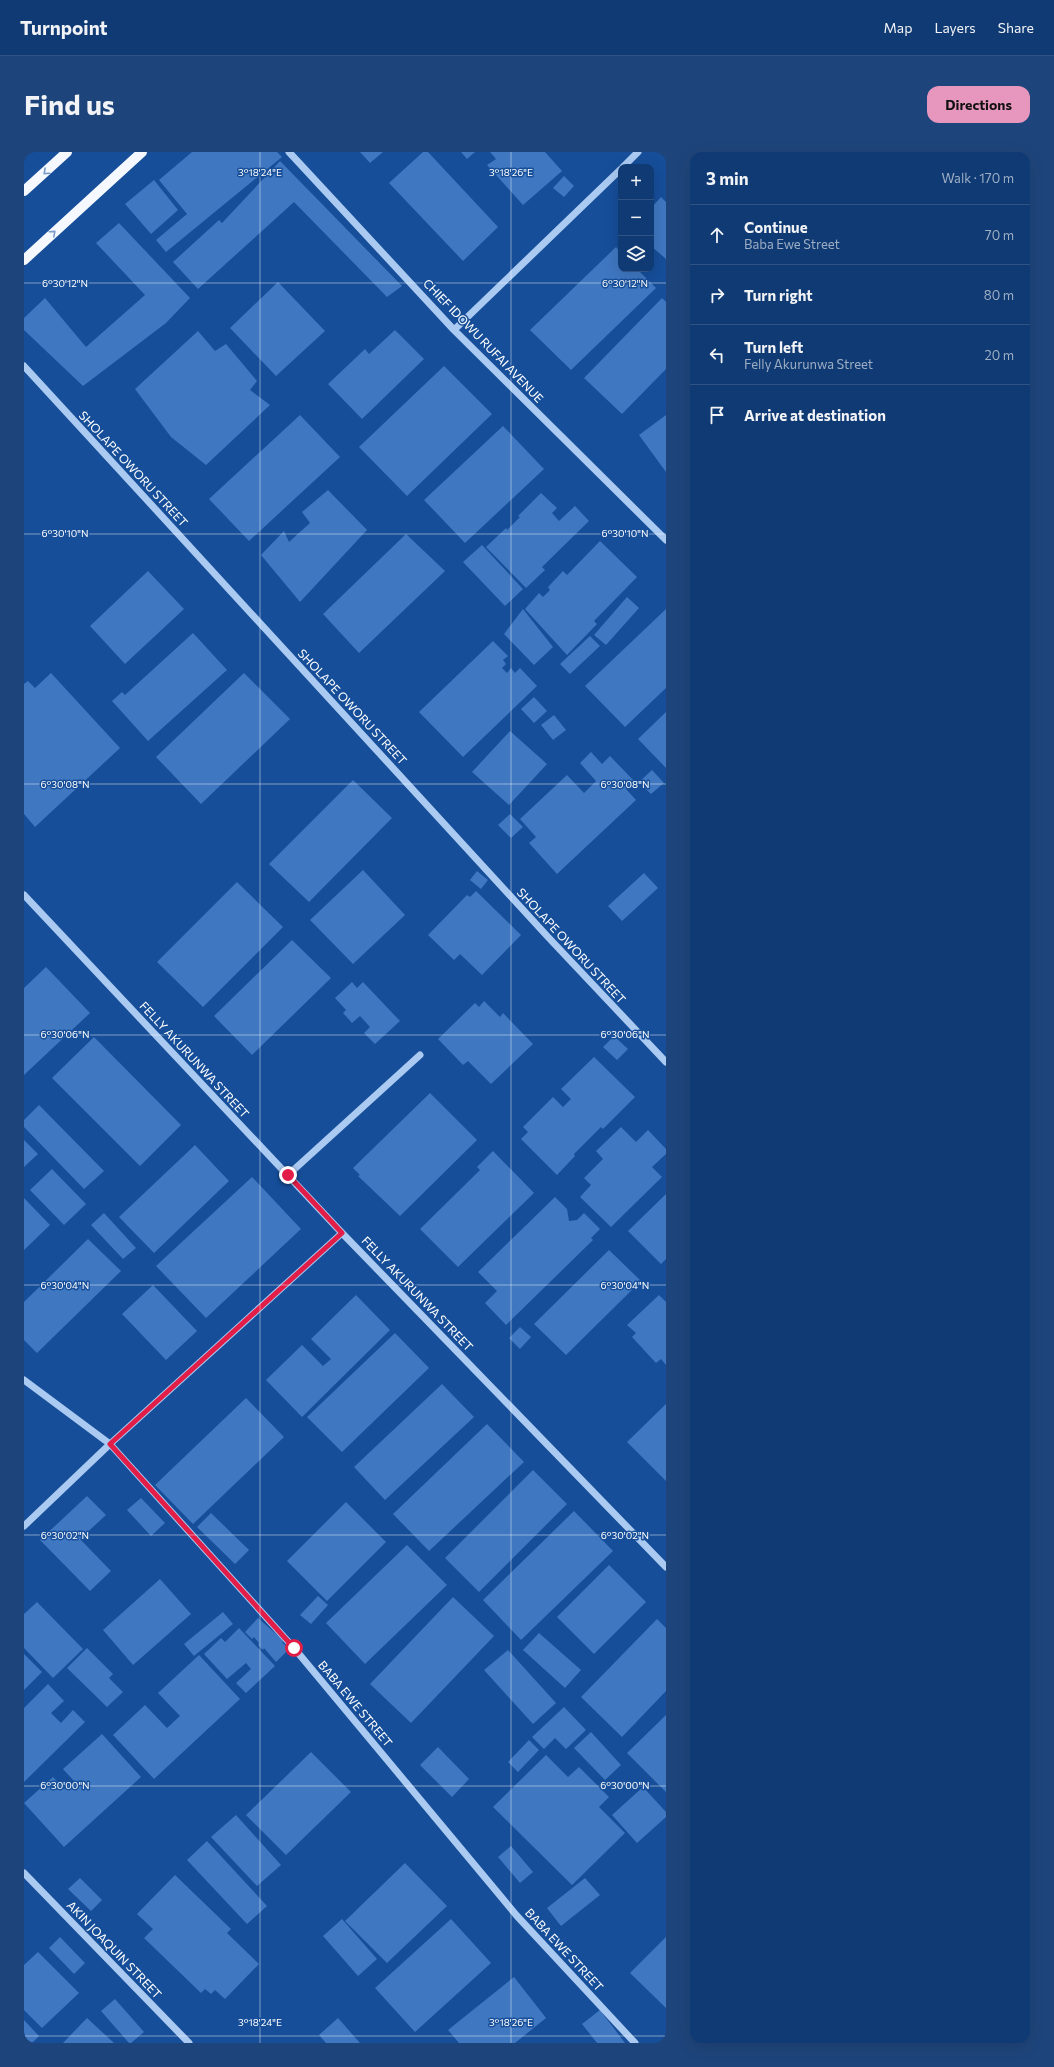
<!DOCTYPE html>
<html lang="en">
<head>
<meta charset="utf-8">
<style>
	:root { --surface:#103a73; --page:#1e457b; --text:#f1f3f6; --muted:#9cadc4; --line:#305485; --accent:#e797bd }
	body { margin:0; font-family:Commissioner,sans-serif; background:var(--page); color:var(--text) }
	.controls { position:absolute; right:12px; top:12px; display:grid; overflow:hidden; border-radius:8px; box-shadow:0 4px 16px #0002 }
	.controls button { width:36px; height:36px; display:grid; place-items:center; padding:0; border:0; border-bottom:1px solid var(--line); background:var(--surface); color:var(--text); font:20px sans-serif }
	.stop { position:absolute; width:12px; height:12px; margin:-9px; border:3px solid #e11d48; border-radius:50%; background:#fff }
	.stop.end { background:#e11d48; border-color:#fff; box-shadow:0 1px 4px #0008 }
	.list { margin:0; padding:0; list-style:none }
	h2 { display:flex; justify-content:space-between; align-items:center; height:52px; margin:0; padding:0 16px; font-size:17px }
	h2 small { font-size:13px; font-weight:400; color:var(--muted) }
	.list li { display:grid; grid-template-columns:26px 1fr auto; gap:12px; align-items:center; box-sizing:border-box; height:60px; padding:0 16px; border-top:1px solid var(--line) }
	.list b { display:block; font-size:15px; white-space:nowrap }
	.list p { margin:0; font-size:13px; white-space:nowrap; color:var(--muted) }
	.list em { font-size:13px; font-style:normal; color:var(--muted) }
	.icon { flex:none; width:22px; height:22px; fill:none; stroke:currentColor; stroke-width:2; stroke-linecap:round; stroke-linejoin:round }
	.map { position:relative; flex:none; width:642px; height:1891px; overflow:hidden; border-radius:12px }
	header { display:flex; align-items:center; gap:24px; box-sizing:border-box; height:56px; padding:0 20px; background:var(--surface); border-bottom:1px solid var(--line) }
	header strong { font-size:19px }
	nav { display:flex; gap:22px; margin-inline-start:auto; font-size:14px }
	.intro { display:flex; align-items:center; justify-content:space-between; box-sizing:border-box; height:96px; padding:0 24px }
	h1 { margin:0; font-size:28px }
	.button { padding:10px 18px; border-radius:12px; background:var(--accent); color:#111; font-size:14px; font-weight:700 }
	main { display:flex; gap:24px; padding:0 24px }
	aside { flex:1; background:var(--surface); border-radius:12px; box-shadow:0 4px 16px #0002 }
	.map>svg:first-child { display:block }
	.building { fill:#3f77c1 }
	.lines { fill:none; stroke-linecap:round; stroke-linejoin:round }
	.minor { stroke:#aacaf2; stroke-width:7 }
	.major { stroke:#f5f9ff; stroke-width:10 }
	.oneway { stroke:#7a9bc7 }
	.route { stroke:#e11d48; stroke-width:5 }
	.ticks { fill:none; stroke:#fff; stroke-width:1; stroke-opacity:0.45 }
	.labels { text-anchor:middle; stroke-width:3; stroke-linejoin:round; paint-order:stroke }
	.street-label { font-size:12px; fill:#fff; stroke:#164e99 }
	.ticks-label { font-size:10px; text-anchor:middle; fill:#fff; stroke:#164e99; stroke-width:3; stroke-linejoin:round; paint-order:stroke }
</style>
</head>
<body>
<header>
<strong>Turnpoint</strong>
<nav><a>Map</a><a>Layers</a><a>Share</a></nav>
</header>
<div class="intro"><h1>Find us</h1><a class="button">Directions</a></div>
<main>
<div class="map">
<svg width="642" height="1891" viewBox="0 0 642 1891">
	<rect width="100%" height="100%" fill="#164e99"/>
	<!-- building -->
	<path class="building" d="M168,0H253L258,5L142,100L132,88L163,62L135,28Z
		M336,0H359L346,11Z
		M399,0H404L474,75L439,109L365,31Z
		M437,0H451L443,7Z
		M466,0H521L538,19L499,53L463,13L472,7Z
		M256,9L378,134L363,145L270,50L174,137L149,110L195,68L198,71Z
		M540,24L550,34L540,45L529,36Z
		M130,28L154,58L127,82L101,52Z
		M637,45L642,50V107L627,94V56Z
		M95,71L166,146L142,171L59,234L0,178V166L21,146L62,195L121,143L72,91Z
		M592,95L597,101V117H613L632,136L547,218L506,178Z
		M254,130L301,179L252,224L206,176Z
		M638,146L642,150V217L598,262L560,226Z
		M371,178L400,207L338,267L304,232L341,197L345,202Z
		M174,179L191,199L202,192L233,229L226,238L246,253L182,313L147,285L111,237Z
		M420,214L468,262L383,344L335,295Z
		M276,263L316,305L225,389L185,347Z
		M642,263V320L615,283Z
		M479,274L520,317L441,391L400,348Z
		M304,338L343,378L276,450L237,403L260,379L265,390L286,371L278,360Z
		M517,341L533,356L528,361L535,369L551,354L565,369L518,415L521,418L502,436L462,395L482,376L483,378L496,365L494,364Z
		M382,382L421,419L335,501L299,462Z
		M576,389L613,425L570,469L573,472L543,503L501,457L515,441L519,445L526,438L524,435L539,419L543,423Z
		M458,393L499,437L481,454L439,410Z
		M124,419L160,457L101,512L66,474Z
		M603,445L615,456L582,493L570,483Z
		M499,457L529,495L510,513L480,482Z
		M642,457V536L601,575L561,534Z
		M169,481L203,518L124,589L88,549L98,540L101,543Z
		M566,484L576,494L546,522L536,512Z
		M469,489L484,504L479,508L482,512L478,516L483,521L487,516L491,521L496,516L513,534L439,605L395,560Z
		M27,521L96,596L11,675L0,662V532L4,529L11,536Z
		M220,521L266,567L177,652L132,605Z
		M510,545L523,559L510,571L497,557Z
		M642,560V616L614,587Z
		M530,563L542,578L529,588L517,573Z
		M486,579L523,612L485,653L448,620Z
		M567,600L578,612L586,604L611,630L602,637L612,648L533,722L505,691L512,685L496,667L543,623L560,641L572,629L556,611Z
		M628,618L640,631L627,642L615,630Z
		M329,628L368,666L285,750L245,712Z
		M486,662L499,675L487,686L474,673Z
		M339,718L381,763L329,812L286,768Z
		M453,719L464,728L457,737L446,728Z
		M620,721L634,736L598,769L584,754Z
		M213,730L259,775L179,855L133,810Z
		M452,739L497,783L458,823L436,802L430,808L404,783L443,743L446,745Z
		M268,788L307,826L228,903L190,864Z
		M22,815L66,861L0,923V836Z
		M328,830L333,836L339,830L376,869L351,892L340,881L346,875L336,864L328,871L319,861L322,858L311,846Z
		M460,849L476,865L479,861L509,892L467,932L444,909L439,913L414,887L451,851L455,855Z
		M590,884L604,897L593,908L579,895Z
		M70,885L157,973L116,1014L28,926Z
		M570,905L611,945L579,977L577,975L550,1002L551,1004L533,1023L497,987L504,980L499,975L529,945L539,955L547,947L537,937Z
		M406,941L453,988L376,1064L334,1024L336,1023L329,1016Z
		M15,953L80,1019L60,1037L0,975V968Z
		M597,975L612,990L624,978L642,997V1002L628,1015L638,1025L587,1075L556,1045L567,1033L560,1026L579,1007L572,999Z
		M0,988L14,1002L0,1015Z
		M171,993L205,1029L130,1101L95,1065Z
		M469,999L510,1041L434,1115L396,1077L456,1018L453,1015Z
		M28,1017L62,1052L40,1073L6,1038Z
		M228,1025L277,1077L182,1166L132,1114Z
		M642,1042V1107L637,1112L604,1079Z
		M531,1045L543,1057L545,1069L553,1068L560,1061L576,1077L567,1086L569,1088L482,1173L461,1151L473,1139L454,1120Z
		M0,1046L26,1073L0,1098Z
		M80,1061L112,1096L99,1107L67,1073Z
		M64,1087L97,1119L13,1201L0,1188V1150Z
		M585,1098L617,1129L542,1203L510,1172Z
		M129,1133L173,1179L142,1208L98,1162Z
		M332,1143L366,1178L278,1265L242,1228L278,1193L299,1214L307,1207L287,1187Z
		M635,1143L642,1150V1213L637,1207L632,1211L608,1185L612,1181L603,1173Z
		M496,1175L507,1185L496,1197L485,1186Z
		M371,1181L405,1216L318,1300L283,1265Z
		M418,1232L450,1265L361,1348L330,1315Z
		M222,1246L260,1285L169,1372L131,1333Z
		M642,1252V1329L603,1290Z
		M463,1272L500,1310L405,1399L369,1362Z
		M509,1318L543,1352L455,1440L421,1406Z
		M63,1344L82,1363L56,1387L87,1419L66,1439L16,1388Z
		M117,1346L141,1371L127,1384L103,1358Z
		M322,1350L362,1390L303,1449L263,1409Z
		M550,1359L589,1399L497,1488L459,1448Z
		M187,1361L225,1398L211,1412L173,1375Z
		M383,1393L423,1433L341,1512L302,1471Z
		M585,1413L622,1450L570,1502L533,1465Z
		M136,1427L167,1462L109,1513L79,1478Z
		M294,1444L304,1453L287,1472L276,1463Z
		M429,1445L470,1484L387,1571L346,1532Z
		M13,1450L59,1497L29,1526L0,1496V1462Z
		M199,1460L209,1472L170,1504L160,1492Z
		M234,1466L260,1489L258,1490L265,1497L252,1510L240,1496L239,1498L234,1493L235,1491L230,1485L228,1487L221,1480Z
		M633,1467L642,1476V1539L598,1585L557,1545Z
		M215,1476L251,1514L222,1541L212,1531L227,1517L222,1511L203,1527L180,1502L197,1486L201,1490Z
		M515,1481L557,1518L541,1536L499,1498Z
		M63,1496L89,1522L85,1526L99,1540L83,1555L43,1516Z
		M484,1498L532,1551L509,1572L460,1518Z
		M0,1502L18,1520L0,1538Z
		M175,1503L216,1547L130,1627L89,1583L121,1553L143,1576L156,1564L134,1541Z
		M24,1532L40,1549L27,1561L37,1571L49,1558L61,1570L0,1630V1556Z
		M540,1555L562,1578L542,1597L531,1586L520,1597L508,1585Z
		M642,1563V1640L603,1601Z
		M567,1580L597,1613L581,1628L550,1596Z
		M78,1582L117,1625L40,1695L0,1651L29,1625L40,1637L50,1629L39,1617Z
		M505,1588L515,1598L494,1620L484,1610Z
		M414,1595L445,1627L428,1645L396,1613Z
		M287,1600L327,1640L262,1703L222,1663Z
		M522,1603L544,1625L555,1615L585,1645L575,1655L601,1681L548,1733L469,1655Z
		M619,1635L642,1660V1665L613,1691L588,1663Z
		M212,1663L257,1713L233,1734L187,1685Z
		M183,1689L243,1754L223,1772L163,1708Z
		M487,1694L509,1720L496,1731L474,1705Z
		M381,1711L423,1754L363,1811L321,1769Z
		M151,1723L207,1777L203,1781L235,1812L201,1847L191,1838L187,1842L181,1837L177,1841L120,1786L129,1777L113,1762Z
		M56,1726L78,1748L67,1759L44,1737Z
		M561,1726L576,1743L537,1774L523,1756Z
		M318,1767L353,1807L334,1824L299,1784Z
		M427,1767L467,1811L391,1880L351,1836Z
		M36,1785L61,1811L50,1822L25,1796Z
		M642,1785V1856L606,1821Z
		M14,1800L55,1841L18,1876L0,1858V1813Z
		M490,1825L522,1866L491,1891H435L424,1878Z
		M91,1847L120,1880L107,1891H105L77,1859Z
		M576,1858L601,1891H573L558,1872Z
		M63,1866L90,1891H39Z
		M314,1866L336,1891H302L295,1883Z
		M0,1868L15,1884L8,1891H0Z"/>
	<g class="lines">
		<!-- minor -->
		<path class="minor" d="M265,0L430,178L642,388
			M599,15L614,0
			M430,178L597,17
			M0,214L524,785L642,910
			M0,743L318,1081L642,1415
			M264,1023L396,903
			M0,1228L86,1292L270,1496L493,1764L611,1891
			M0,1374L86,1292L318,1081
			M0,1721L165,1891"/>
		<!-- major -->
		<path class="major" d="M0,39L43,0
			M0,108L118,0"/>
	</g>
	<!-- one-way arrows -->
	<defs><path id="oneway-chevron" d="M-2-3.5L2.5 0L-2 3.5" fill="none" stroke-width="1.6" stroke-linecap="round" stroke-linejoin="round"/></defs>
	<g class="oneway">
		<use href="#oneway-chevron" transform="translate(22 20) rotate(138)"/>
		<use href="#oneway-chevron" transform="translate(29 81) rotate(-42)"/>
	</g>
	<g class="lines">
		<!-- route -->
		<path class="route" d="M264,1023L318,1081L86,1292L270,1496"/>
	</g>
	<!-- ticks -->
	<path class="ticks" d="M236,0V1891M487,0V1891M0,131H642M0,382H642M0,632H642M0,883H642M0,1133H642M0,1383H642M0,1634H642M0,1884H642"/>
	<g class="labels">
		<!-- street labels -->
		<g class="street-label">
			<text transform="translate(459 189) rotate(46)" y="4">CHIEF IDOWU RUFAI AVENUE</text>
			<text transform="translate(109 317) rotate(47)" y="4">SHOLAPE OWORU STREET</text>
			<text transform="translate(328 555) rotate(47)" y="4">SHOLAPE OWORU STREET</text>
			<text transform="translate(547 794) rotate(47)" y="4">SHOLAPE OWORU STREET</text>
			<text transform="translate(170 908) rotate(47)" y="4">FELLY AKURUNWA STREET</text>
			<text transform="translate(393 1142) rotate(46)" y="4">FELLY AKURUNWA STREET</text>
			<text transform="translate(331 1552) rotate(50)" y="4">BABA EWE STREET</text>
			<text transform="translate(90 1798) rotate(46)" y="4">AKIN JOAQUIN STREET</text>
			<text transform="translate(540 1798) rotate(47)" y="4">BABA EWE STREET</text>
		</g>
	</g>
	<g class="ticks-label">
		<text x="236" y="24">3°18'24"E</text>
		<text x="487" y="24">3°18'26"E</text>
		<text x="41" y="135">6°30'12"N</text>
		<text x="601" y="135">6°30'12"N</text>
		<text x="41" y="385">6°30'10"N</text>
		<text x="601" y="385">6°30'10"N</text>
		<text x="41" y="636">6°30'08"N</text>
		<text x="601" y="636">6°30'08"N</text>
		<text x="41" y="886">6°30'06"N</text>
		<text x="601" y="886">6°30'06"N</text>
		<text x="41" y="1137">6°30'04"N</text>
		<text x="601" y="1137">6°30'04"N</text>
		<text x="41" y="1387">6°30'02"N</text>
		<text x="601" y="1387">6°30'02"N</text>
		<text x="41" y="1637">6°30'00"N</text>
		<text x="601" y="1637">6°30'00"N</text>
		<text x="236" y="1874">3°18'24"E</text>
		<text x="487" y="1874">3°18'26"E</text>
	</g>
</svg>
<div class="controls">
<button>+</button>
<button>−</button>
<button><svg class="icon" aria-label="layers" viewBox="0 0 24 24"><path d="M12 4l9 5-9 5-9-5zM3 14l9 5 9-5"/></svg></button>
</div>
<div class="stop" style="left:270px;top:1496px"></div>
<div class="stop end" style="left:264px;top:1023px"></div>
</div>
<aside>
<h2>3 min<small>Walk · 170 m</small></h2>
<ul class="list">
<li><svg class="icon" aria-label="ahead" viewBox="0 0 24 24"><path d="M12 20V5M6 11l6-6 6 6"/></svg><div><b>Continue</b><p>Baba Ewe Street</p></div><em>70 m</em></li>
<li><svg class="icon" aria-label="right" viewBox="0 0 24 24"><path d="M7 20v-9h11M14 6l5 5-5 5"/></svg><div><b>Turn right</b></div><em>80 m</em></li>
<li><svg class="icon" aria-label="left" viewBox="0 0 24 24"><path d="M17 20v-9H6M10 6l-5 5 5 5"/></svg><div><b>Turn left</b><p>Felly Akurunwa Street</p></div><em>20 m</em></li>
<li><svg class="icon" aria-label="arrive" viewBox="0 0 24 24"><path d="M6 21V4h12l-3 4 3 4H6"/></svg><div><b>Arrive at destination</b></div></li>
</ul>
</aside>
</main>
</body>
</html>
